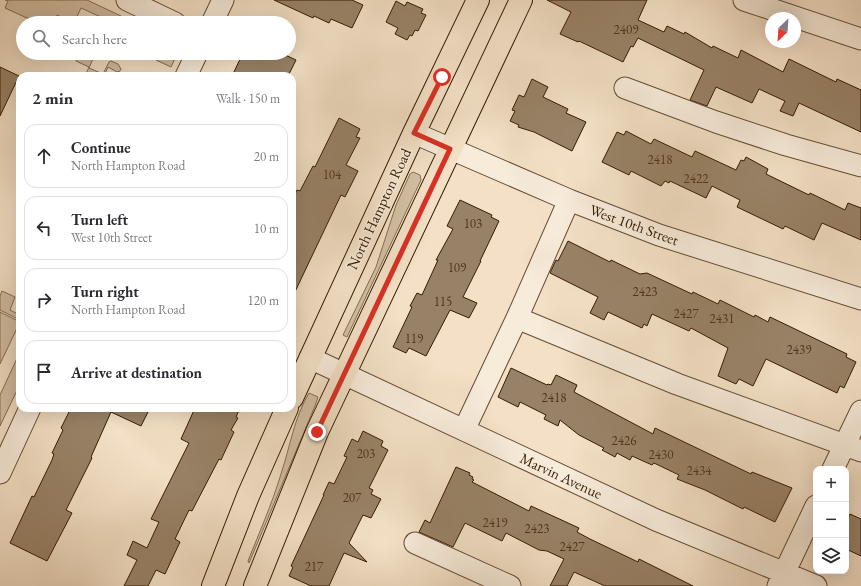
<!DOCTYPE html>
<html lang="en">
<head>
<meta charset="utf-8">
<style>
	:root { --surface:#fff; --page:#f7f7f7; --text:#2b2b33; --muted:#7c7c81; --line:#e1e1e2 }
	body { margin:0; font-family:"EB Garamond",serif; background:var(--page); color:var(--text) }
	.controls { position:absolute; right:12px; bottom:12px; display:grid; overflow:hidden; border-radius:8px; box-shadow:0 4px 16px #0002 }
	.controls button { width:36px; height:36px; display:grid; place-items:center; padding:0; border:0; border-bottom:1px solid var(--line); background:var(--surface); color:var(--text); font:20px sans-serif }
	.compass { position:absolute; left:765px; top:12px; width:36px; height:36px; border-radius:50%; background:var(--surface); box-shadow:0 4px 16px #0002; rotate:205deg }
	.stop { position:absolute; width:12px; height:12px; margin:-9px; border:3px solid #d93025; border-radius:50%; background:#fff }
	.stop.end { background:#d93025; border-color:#fff; box-shadow:0 1px 4px #0008 }
	.list { margin:0; padding:0; list-style:none }
	h2 { display:flex; justify-content:space-between; align-items:center; height:52px; margin:0; padding:0 16px; font-size:17px }
	h2 small { font-size:13px; font-weight:400; color:var(--muted) }
	.list li { display:grid; grid-template-columns:26px 1fr auto; gap:12px; align-items:center; box-sizing:border-box; height:64px; margin:0 8px 8px; padding:0 8px; border:1px solid var(--line); border-radius:12px }
	.list b { display:block; font-size:15px; white-space:nowrap }
	.list p { margin:0; font-size:13px; white-space:nowrap; color:var(--muted) }
	.list em { font-size:13px; font-style:normal; color:var(--muted) }
	.icon { flex:none; width:22px; height:22px; fill:none; stroke:currentColor; stroke-width:2; stroke-linecap:round; stroke-linejoin:round }
	.map { position:relative; flex:none; width:861px; height:586px; overflow:hidden }
	.search { position:absolute; background:var(--surface); box-shadow:0 4px 16px #0002; left:16px; top:16px; width:280px; height:44px; display:flex; align-items:center; gap:10px; box-sizing:border-box; padding:0 14px; border-radius:22px; color:var(--muted); font-size:15px }
	.panel { position:absolute; background:var(--surface); box-shadow:0 4px 16px #0002; left:16px; top:72px; width:280px; height:340px; border-radius:12px }
	.map>svg:first-child { display:block }
	.green { fill:#d3bfa4; stroke:#846e52 }
	.building { fill:#988267; stroke:#361c00 }
	.lines { fill:none; stroke-linecap:round; stroke-linejoin:round }
	.minor-casing { stroke:#654d32; stroke-width:23 }
	.major-casing { stroke:#361c00; stroke-width:24 }
	.minor { stroke:#f7ebda; stroke-width:21 }
	.major { stroke:#f3e0c6; stroke-width:22 }
	.route { stroke:#d93025; stroke-width:5 }
	.labels { text-anchor:middle; stroke-width:3; stroke-linejoin:round; paint-order:stroke }
	.number-label { font-size:13px; fill:#4e361a }
	.street-label { font-size:15px; fill:#361c00; stroke:#f7ebda }
</style>
</head>
<body>
<div class="map">
<svg width="861" height="586" viewBox="0 0 861 586">
	<rect width="100%" height="100%" fill="#f3e0c6"/>
	<filter id="stains"><feTurbulence type="fractalNoise" baseFrequency=".005" numOctaves="4"/><feColorMatrix values="0 0 0 0 .2 0 0 0 0 .09 0 0 0 0 .02 0 0 0 .5 -.17"/></filter>
	<radialGradient id="worn" r=".72"><stop offset=".6" stop-color="#630" stop-opacity="0"/><stop offset="1" stop-color="#630" stop-opacity=".3"/></radialGradient>
	<!-- green -->
	<path class="green" d="M5,0H87L121,16L120,19L123,22L124,20L126,21L127,18L137,23H114L81,8L74,23L57,15L53,23H38L5,8L8,1Z
		M82,53H94L95,54L89,68L103,74L109,62L111,61L118,64L121,69L120,71L117,72L108,67L104,76H85L89,67L76,61V59Z
		M157,53H177V54L171,67L156,60L155,58Z
		M413,172L420,175L421,180L347,337L343,335L376,267L396,205L410,174Z
		M2,291L15,297L10,310L20,315V320L0,310V296Z
		M0,312L20,322L0,364Z
		M20,352V384L0,426V395Z
		M309,393L318,397L315,406L249,563L248,561C259,533 272,504 281,474C290,447 294,418 309,393Z"/>
	<!-- building -->
	<path class="building" d="M274,0H352L363,5L352,28L331,19L329,23L314,16L313,18Z
		M547,0H647L638,20L664,32L667,26L684,34L685,32L712,48L713,46L738,58L741,50L783,72L789,59L836,82L837,79L861,90V132L799,103L793,116L780,111L785,101L759,89L752,103L716,87L707,106L690,100L704,70L638,38L633,47L631,46L623,62L579,41L578,42L560,34L571,12Z
		M396,1L405,6L407,2L423,9L421,13L426,15L418,31L415,30L412,36L410,35L407,40L395,34L398,28L386,22Z
		M243,53H281L296,60L288,76H232Z
		M0,67L19,76L0,116Z
		M532,79L548,87L543,97L568,109L566,113L586,122L572,151L534,132L518,127L519,125L510,121L515,111L512,110L519,95L524,97Z
		M339,118L360,129L356,137L360,138L346,165L358,171L345,197L341,195L292,298V200L297,190L300,191L313,166L315,167Z
		M626,131L651,144L654,139L692,157L695,151L736,170L741,160L744,161L746,157L768,169L766,174L809,195L810,193L845,210L848,203L861,208V240L822,223L814,240L785,226L783,229L737,207L740,200L712,186L706,198L670,181L669,183L665,181L661,186L631,171L629,175L602,162L617,132L624,135Z
		M460,200L492,215L491,217L499,221L480,261H481L463,297L477,303L469,318L450,310L426,356L409,348L406,353L393,347L412,307L410,306L417,293L422,295L438,260H436L453,229L447,226Z
		M568,241L610,262L611,260L640,274L647,273L692,294L693,292L718,304L720,300L754,317L755,315L768,322L770,317L847,354L846,357L856,362L844,388L840,386L837,393L766,359L753,386L739,379L736,384L718,376L728,348L691,328L689,331L652,314L647,326L644,324L642,328L608,312L604,320L590,313L598,297L550,273L556,260L558,261Z
		M511,368L547,385L548,384L551,385L556,375L577,385L574,392L653,434L655,428L751,474L752,472L792,488L775,522L744,507L743,509L705,490L677,479L679,475L654,463L652,465L632,456L630,460L617,453L615,457L602,450L604,448L579,435L560,420L558,426L544,419L546,415L520,402L518,407L498,397Z
		M71,408H139L148,412L141,426L111,412L91,457L92,458L66,510L72,513L47,561L10,543L32,496L34,497L52,460L54,454L52,453L63,430L61,428Z
		M195,408H240L236,417L238,418L231,430L234,432L221,460L219,459L192,511L189,510L175,539L180,542L165,574L156,570L148,586H124L137,560L127,555L133,541L147,548L159,522L151,519L189,443L181,439Z
		M363,431L383,441L381,446L388,450L369,488L373,490L371,494L381,499L371,518L363,515L349,543L367,562L344,553L329,586H311L289,576L293,567L291,566L324,495H323L329,482L334,484L347,457L344,456L352,439L358,442Z
		M456,467L470,473L469,475L473,477L472,479L474,480L472,482L529,511L531,506L579,528L577,532L590,539L638,562L639,559L693,586H605L574,572L567,586H550L564,559L547,551L539,550L506,533L502,541L465,523L453,547L419,532L425,520L430,523Z
		M850,514L861,519V556L846,549V522Z"/>
	<g class="lines">
		<defs>
			<path id="minor" d="M127,0L175,23
				M744,0L861,39
				M212,23L223,0
				M186,76L197,53
				M625,88L716,122L786,145L861,166
				M414,133L569,200L659,235L861,299
				M517,318L677,384L861,451
				M310,358L656,520L816,586
				M464,430L517,318L569,200
				M833,469L861,411
				M0,473L30,408
				M415,543L510,586
				M778,586L816,506"/>
			<path id="major" d="M292,398L414,133L478,0
				M213,586L248,496L287,408
				M255,586L317,432L521,0"/>
		</defs>
		<!-- minor casing -->
		<use href="#minor" class="minor-casing"/>
		<!-- major casing -->
		<use href="#major" class="major-casing"/>
		<!-- minor -->
		<use href="#minor" class="minor"/>
		<!-- major -->
		<use href="#major" class="major"/>
	</g>
	<g class="lines">
		<!-- route -->
		<path class="route" d="M317,432L450,149L414,133L442,77"/>
	</g>
	<g class="labels">
		<!-- number labels -->
		<g class="number-label">
			<text x="626" y="34">2409</text>
			<text x="660" y="164">2418</text>
			<text x="332" y="179">104</text>
			<text x="696" y="183">2422</text>
			<text x="473" y="228">103</text>
			<text x="457" y="272">109</text>
			<text x="645" y="296">2423</text>
			<text x="443" y="306">115</text>
			<text x="686" y="318">2427</text>
			<text x="722" y="323">2431</text>
			<text x="414" y="343">119</text>
			<text x="799" y="354">2439</text>
			<text x="554" y="402">2418</text>
			<text x="624" y="445">2426</text>
			<text x="366" y="458">203</text>
			<text x="661" y="459">2430</text>
			<text x="699" y="475">2434</text>
			<text x="352" y="502">207</text>
			<text x="495" y="527">2419</text>
			<text x="537" y="533">2423</text>
			<text x="572" y="551">2427</text>
			<text x="314" y="571">217</text>
		</g>
		<!-- street labels -->
		<g class="street-label">
			<text transform="translate(379 209) rotate(-65)" y="5">North Hampton Road</text>
			<text transform="translate(634 225) rotate(20)" y="5">West 10th Street</text>
			<text transform="translate(561 476) rotate(25)" y="5">Marvin Avenue</text>
		</g>
	</g>
	<rect width="100%" height="100%" filter="url(#stains)"/>
	<rect width="100%" height="100%" fill="url(#worn)"/>
</svg>
<div class="controls">
<button>+</button>
<button>−</button>
<button><svg class="icon" aria-label="layers" viewBox="0 0 24 24"><path d="M12 4l9 5-9 5-9-5zM3 14l9 5 9-5"/></svg></button>
</div>
<svg class="compass" viewBox="-18 -18 36 36"><path d="M0-13l5 13h-10z" fill="#e53935"/><path d="M0 13l5-13h-10z" fill="#7c7c81"/></svg>
<div class="stop" style="left:442px;top:77px"></div>
<div class="stop end" style="left:317px;top:432px"></div>
<div class="search"><svg class="icon" aria-label="search" viewBox="0 0 24 24"><circle cx="10" cy="10" r="6"/><path d="M15 15l6 6"/></svg>Search here</div>
<section class="panel">
<h2>2 min<small>Walk · 150 m</small></h2>
<ul class="list">
<li><svg class="icon" aria-label="ahead" viewBox="0 0 24 24"><path d="M12 20V5M6 11l6-6 6 6"/></svg><div><b>Continue</b><p>North Hampton Road</p></div><em>20 m</em></li>
<li><svg class="icon" aria-label="left" viewBox="0 0 24 24"><path d="M17 20v-9H6M10 6l-5 5 5 5"/></svg><div><b>Turn left</b><p>West 10th Street</p></div><em>10 m</em></li>
<li><svg class="icon" aria-label="right" viewBox="0 0 24 24"><path d="M7 20v-9h11M14 6l5 5-5 5"/></svg><div><b>Turn right</b><p>North Hampton Road</p></div><em>120 m</em></li>
<li><svg class="icon" aria-label="arrive" viewBox="0 0 24 24"><path d="M6 21V4h12l-3 4 3 4H6"/></svg><div><b>Arrive at destination</b></div></li>
</ul>
</section>
</div>
</body>
</html>
